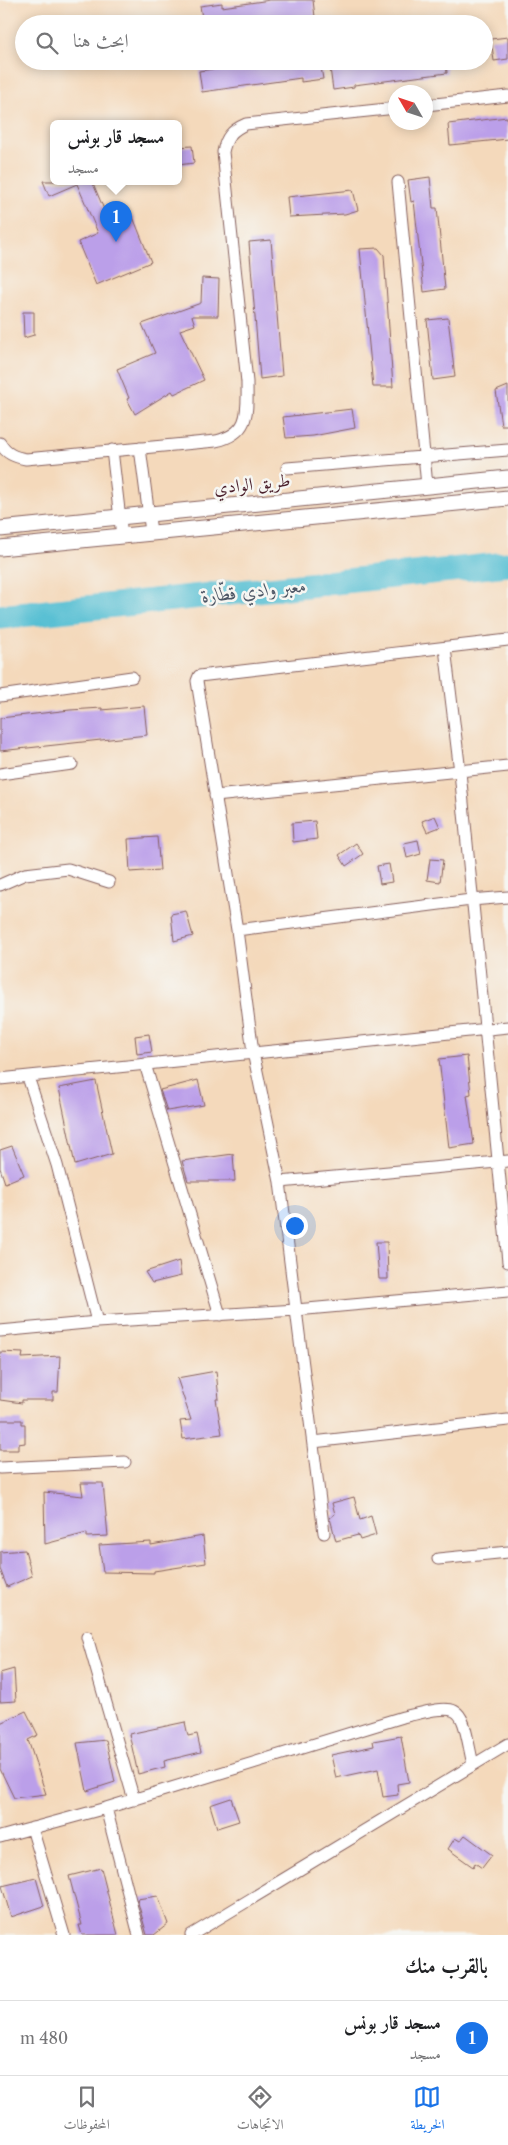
<!DOCTYPE html>
<html lang="ar">
<head>
<meta charset="utf-8">
<style>
	:root { --surface:#fff; --page:#f6f6f6; --text:#202124; --muted:#757577; --line:#e0e0e0; --accent:#1a73e8 }
	body { margin:0; font-family:"Libre Caslon Text",Amiri,serif; background:var(--page); color:var(--text); direction:rtl }
	.compass { position:absolute; left:388px; top:85px; width:45px; height:45px; border-radius:50%; background:var(--surface); box-shadow:0 2px 12px #0003; rotate:309deg }
	.you { position:absolute; left:294px; top:1225px; width:18px; height:18px; margin:-12px; border:4px solid #fff; border-radius:50%; background:#1a73e8; box-shadow:0 0 0 8px #1a73e833 }
	.badge { display:grid; place-items:center; width:32px; height:32px; border-radius:50%; background:var(--accent); color:#fff; font-size:16px; font-weight:700 }
	.pin { position:absolute; translate:-50% -41px; filter:drop-shadow(0 1px 2px #0008) }
	.pin::after { content:''; position:absolute; top:26px; width:18px; height:15px; background:inherit; clip-path:polygon(0 0,100% 0,50% 100%) }
	.popup { position:absolute; left:50px; top:120px; width:132px; height:65px; box-sizing:border-box; display:grid; place-content:center; border-radius:8px; background:var(--surface); filter:drop-shadow(0 1px 4px #0005); font-size:16px; white-space:nowrap; color:var(--muted) }
	.popup b { font-size:19px; color:var(--text) }
	.popup::after { content:''; position:absolute; left:50%; top:100%; margin-left:-10px; border:10px solid transparent; border-top-color:var(--surface) }
	.list { margin:0; padding:0; list-style:none }
	h2 { display:flex; justify-content:space-between; align-items:center; height:65px; margin:0; padding:0 20px; font-size:21px }
	h2 small { font-size:16px; font-weight:400; color:var(--muted) }
	.list li { display:grid; grid-template-columns:32px 1fr auto; gap:15px; align-items:center; box-sizing:border-box; height:75px; padding:0 20px; border-top:1px solid var(--line) }
	.list b { display:block; font-size:19px; white-space:nowrap }
	.list p { margin:0; font-size:16px; white-space:nowrap; color:var(--muted) }
	.list em { font-size:16px; font-style:normal; color:var(--muted) }
	.icon { flex:none; width:28px; height:28px; fill:none; stroke:currentColor; stroke-width:2; stroke-linecap:round; stroke-linejoin:round }
	.map { position:relative; flex:none; width:508px; height:1935px; overflow:hidden; direction:ltr }
	.search { position:absolute; background:var(--surface); box-shadow:0 2px 12px #0003; left:15px; right:15px; top:15px; height:55px; display:flex; align-items:center; gap:12px; box-sizing:border-box; padding:0 18px; border-radius:28px; color:var(--muted); font-size:19px }
	.sheet { height:140px; background:var(--surface) }
	nav { display:flex; justify-content:space-around; align-items:center; box-sizing:border-box; height:70px; border-top:1px solid var(--line); background:var(--surface); font-size:14px; color:var(--muted) }
	nav a { display:grid; justify-items:center; gap:2px }
	nav .on { color:var(--accent) }
	.map>svg:first-child { display:block }
	.lines { fill:none; stroke-linecap:round; stroke-linejoin:round }
	.river { stroke:#56bfd3; stroke-width:25 }
	.building { fill:#bb9fe9 }
	.minor-casing { stroke:#86605d; stroke-width:13 }
	.secondary-casing { stroke:#86605d; stroke-width:17 }
	.minor { stroke:#fff; stroke-width:11 }
	.secondary { stroke:#fff; stroke-width:15 }
	.labels { text-anchor:middle; stroke-width:5; stroke-linejoin:round; paint-order:stroke }
	.street-label { font-size:18px; fill:#4a1f2b; stroke:#f6f6f2 }
	.water-label { font-size:19px; font-style:italic; fill:#4e5766; stroke:#f6f6f2 }
</style>
</head>
<body>
<div class="map">
<svg width="508" height="1935" viewBox="0 0 508 1935">
	<rect width="100%" height="100%" fill="#f6f6f2"/>
	<filter id="ink" filterUnits="userSpaceOnUse"><feTurbulence type="fractalNoise" baseFrequency=".02" numOctaves="2"/><feDisplacementMap in="SourceGraphic" scale="10" xChannelSelector="R" yChannelSelector="G"/><feConvolveMatrix kernelMatrix="1 2 1 2 8 2 1 2 1" color-interpolation-filters="sRGB"/></filter>
	<filter id="wash" filterUnits="userSpaceOnUse"><feTurbulence type="fractalNoise" baseFrequency=".0096" numOctaves="4" result="noise"/><feDisplacementMap in="SourceGraphic" scale="20" xChannelSelector="R" yChannelSelector="G"/><feGaussianBlur stdDeviation="1.12" result="paint"/><feColorMatrix in="noise" values="0 0 0 0 0 0 0 0 0 0 0 0 0 0 0 0 0 1.4 0 .05"/><feComposite in="paint" operator="in"/></filter>
	<g filter="url(#wash)">
		<rect width="100%" height="100%" fill="#f4d9bb"/>
		<g class="lines">
			<!-- river -->
			<path class="river" d="M0,617L508,564"/>
		</g>
		<g id="blocks">
			<!-- building -->
			<path class="building" d="M270,0H313L315,17L260,24H203L200,6L222,3V7Z
				M508,37V59L494,61L491,39Z
				M266,61H320L323,79L301,82V78L202,92L199,71Z
				M362,61H446L447,73L354,85V87L333,90L330,68L363,63Z
				M507,117L508,139L450,145L448,124Z
				M192,146L194,163L178,165V147Z
				M430,177L433,208H437L445,289L424,292L414,201L411,202L408,180Z
				M43,181H92L111,226L133,217L151,262L96,285L78,242L98,233L77,184L49,196Z
				M353,190L358,210L345,214L289,217L287,197Z
				M271,240L282,376L260,379L249,242Z
				M378,248L384,255L393,387H373L360,249Z
				M202,278L219,279L218,316H192L195,325L180,330L204,380L174,394L172,391L135,414L127,399L129,398L117,369L155,353L142,324L201,303Z
				M23,312H34V335L24,338Z
				M448,318L455,377L433,380L427,320Z
				M508,386V425H501L496,391Z
				M352,409L355,428L313,436L286,438L283,417Z
				M144,706L147,735L0,751V718L70,710L102,708V710Z
				M435,816L440,827L427,832L422,821Z
				M315,821L317,839L293,842L292,823Z
				M157,837L160,870L130,872L128,839Z
				M418,840L421,854L407,858L404,843Z
				M356,843L363,854L346,866L339,855Z
				M430,859L443,860L440,882L427,880Z
				M389,864L392,882L380,884L377,866Z
				M186,911L193,936L174,941L171,914Z
				M149,1034L152,1052L137,1054L135,1036Z
				M467,1056L471,1094L467,1095L474,1144L449,1148L439,1059Z
				M198,1080L204,1105L167,1111L160,1090Z
				M96,1081L112,1154L75,1165L59,1088Z
				M12,1146L24,1175L5,1183L0,1168V1150Z
				M233,1154L235,1181H188L182,1161Z
				M376,1242H387L388,1279H379Z
				M179,1261L181,1276L152,1283L145,1272Z
				M0,1352L23,1353L22,1358L60,1356L58,1392H53V1400H22V1403L0,1400Z
				M216,1371L219,1399H216L222,1434L183,1439L180,1421L191,1420L177,1378Z
				M0,1420H22V1424H25V1443L18,1444V1450H0Z
				M81,1483H103L108,1536L87,1537V1533L45,1544L44,1492L83,1496Z
				M354,1497L360,1520L371,1516L376,1535L360,1540L358,1535L336,1541L330,1518L335,1514L332,1503Z
				M203,1536L206,1563L154,1571V1573L103,1572L99,1545L151,1542V1545Z
				M25,1550L32,1576L7,1587L0,1569V1552Z
				M14,1669L16,1701L0,1702V1673Z
				M26,1711L38,1735L28,1740L46,1794L14,1798L0,1769V1723Z
				M185,1722L188,1736L197,1734L201,1752L164,1761L165,1767L138,1774L129,1734Z
				M401,1736L409,1782L397,1784L398,1795L383,1797L378,1769L336,1778L331,1755L374,1746L373,1741Z
				M106,1740L115,1782L87,1791L77,1743Z
				M231,1798L239,1821L217,1828L210,1805Z
				M465,1835L492,1855L482,1868L475,1863L473,1867L448,1849L455,1838L460,1841Z
				M101,1868L118,1935H82L79,1925H82L69,1876Z
				M36,1878L44,1906L11,1917L2,1886Z
				M158,1896L168,1924L154,1935H147L137,1899Z"/>
		</g>
	</g>
	<g filter="url(#ink)">
		<use href="#blocks" fill-opacity="0" stroke="#86605d" stroke-width="1"/>
		<g class="lines">
			<defs>
				<path id="minor" d="M426,105L508,96
					M398,182L427,486
					M0,443C6,454 15,457 26,459L216,441C251,433 247,411 247,382L223,152C226,137 232,130 246,124L396,108
					M140,448L151,532
					M112,450L122,536
					M287,468L508,450
					M445,648L460,772L508,1262
					M0,696L132,677
					M0,774L72,764
					M215,796L508,766
					M0,885L25,874L68,869L109,882
					M237,930L471,900L508,897
					M145,1064L220,1315
					M28,1077L57,1165L97,1322
					M0,1079L508,1027
					M280,1182L508,1161
					M0,1331L97,1322L296,1310L508,1291
					M313,1442L508,1420
					M0,1468L125,1462
					M324,1533L280,1182L253,1052L237,930L197,681L199,676L508,640
					M438,1559L508,1552
					M87,1637L134,1800
					M106,1808L403,1717C466,1702 460,1704 473,1765
					M32,1828L64,1935
					M0,1837L106,1808L139,1935
					M191,1935L508,1744"/>
				<path id="secondary" d="M0,529L508,478
					M0,548L508,498"/>
			</defs>
			<!-- minor casing -->
			<use href="#minor" class="minor-casing"/>
			<!-- secondary casing -->
			<use href="#secondary" class="secondary-casing"/>
			<!-- minor -->
			<use href="#minor" class="minor"/>
			<!-- secondary -->
			<use href="#secondary" class="secondary"/>
		</g>
	</g>
	<g class="labels">
		<!-- street labels -->
		<g class="street-label">
			<text transform="translate(252 484) rotate(-6)" y="6">طريق الوادي</text>
		</g>
		<!-- water labels -->
		<g class="water-label">
			<text transform="translate(254 590) rotate(-6)" y="7">معبر وادي قطّارة</text>
		</g>
	</g>
</svg>
<svg class="compass" viewBox="-18 -18 36 36"><path d="M0-13l5 13h-10z" fill="#e53935"/><path d="M0 13l5-13h-10z" fill="#757577"/></svg>
<div class="you"></div>
<div class="pin badge" style="left:116px;top:242px">1</div>
<div class="popup"><b>مسجد قار بونس</b>مسجد</div>
<div class="search"><svg class="icon" aria-label="search" viewBox="0 0 24 24"><circle cx="10" cy="10" r="6"/><path d="M15 15l6 6"/></svg>ابحث هنا</div>
</div>
<section class="sheet">
<h2>بالقرب منك<small></small></h2>
<ul class="list">
<li><span class="badge">1</span><div><b>مسجد قار بونس</b><p>مسجد</p></div><em>480 m</em></li>
</ul>
</section>
<nav>
<a class="on"><svg class="icon" aria-label="map" viewBox="0 0 24 24"><path d="M3 6l6-2 6 2 6-2v14l-6 2-6-2-6 2zM9 4v14M15 6v14"/></svg>الخريطة</a>
<a><svg class="icon" aria-label="directions" viewBox="0 0 24 24"><path d="M12 3l9 9-9 9-9-9zM9 14v-3h6M13 9l2 2-2 2"/></svg>الاتجاهات</a>
<a><svg class="icon" aria-label="saved" viewBox="0 0 24 24"><path d="M7 4h10v16l-5-4-5 4z"/></svg>المحفوظات</a>
</nav>
</body>
</html>
